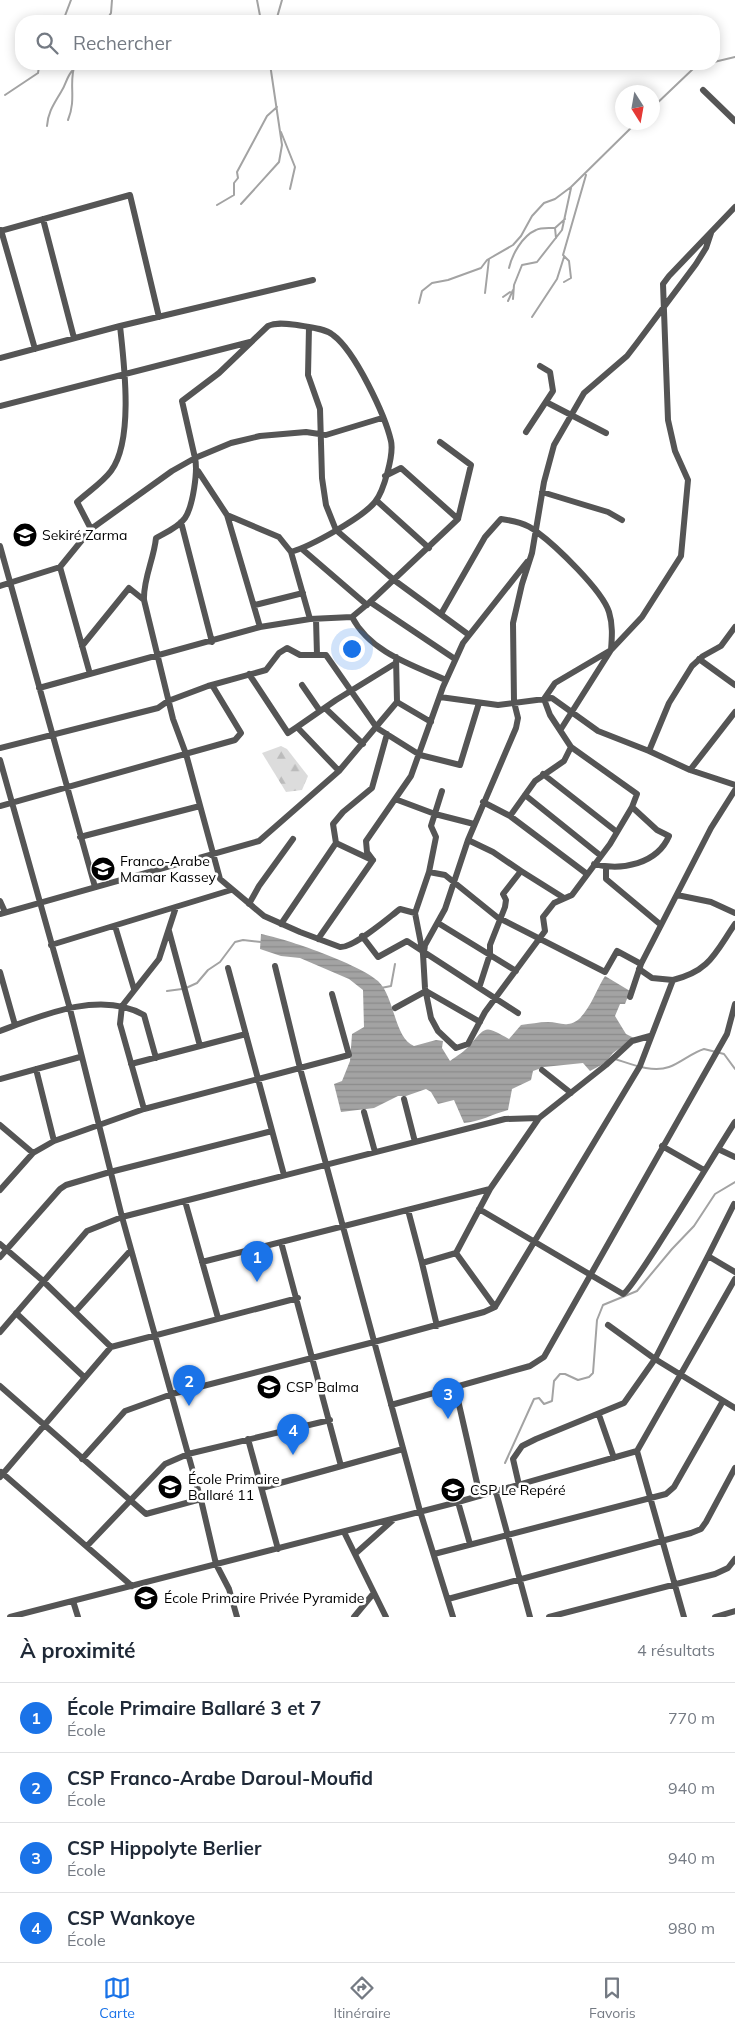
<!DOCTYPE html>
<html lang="fr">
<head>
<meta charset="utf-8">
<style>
	:root { --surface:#fff; --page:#f6f6f7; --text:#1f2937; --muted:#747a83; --line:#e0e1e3; --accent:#1a73e8 }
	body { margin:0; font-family:Mulish,sans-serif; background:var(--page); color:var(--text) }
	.compass { position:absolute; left:615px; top:85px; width:45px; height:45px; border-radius:50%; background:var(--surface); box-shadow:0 2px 12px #0003; rotate:169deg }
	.you { position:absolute; left:351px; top:648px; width:18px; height:18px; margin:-12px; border:4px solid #fff; border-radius:50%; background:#1a73e8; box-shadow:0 0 0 8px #1a73e833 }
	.badge { display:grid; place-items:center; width:32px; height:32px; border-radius:50%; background:var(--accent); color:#fff; font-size:16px; font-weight:700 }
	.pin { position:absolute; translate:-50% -41px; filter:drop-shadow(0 1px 2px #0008) }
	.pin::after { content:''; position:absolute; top:26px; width:18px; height:15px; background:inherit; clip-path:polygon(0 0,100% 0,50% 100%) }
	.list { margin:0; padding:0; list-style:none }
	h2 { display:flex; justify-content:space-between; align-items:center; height:65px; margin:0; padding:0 20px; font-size:21px }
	h2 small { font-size:16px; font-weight:400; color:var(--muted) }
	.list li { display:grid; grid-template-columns:32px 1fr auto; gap:15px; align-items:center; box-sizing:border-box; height:70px; padding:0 20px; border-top:1px solid var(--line) }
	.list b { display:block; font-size:19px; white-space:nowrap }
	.list p { margin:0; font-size:16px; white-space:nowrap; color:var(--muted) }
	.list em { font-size:16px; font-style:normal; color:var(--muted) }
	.icon { flex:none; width:28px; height:28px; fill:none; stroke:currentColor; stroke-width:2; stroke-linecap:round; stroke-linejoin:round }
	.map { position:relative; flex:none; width:735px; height:1617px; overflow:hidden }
	.search { position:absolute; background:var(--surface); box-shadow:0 2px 12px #0003; left:15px; right:15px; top:15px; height:55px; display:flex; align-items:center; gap:12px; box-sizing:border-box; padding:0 18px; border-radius:20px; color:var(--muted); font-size:19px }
	.sheet { height:345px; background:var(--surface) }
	nav { display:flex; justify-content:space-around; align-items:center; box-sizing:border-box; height:70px; border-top:1px solid var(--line); background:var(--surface); font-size:14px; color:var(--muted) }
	nav a { display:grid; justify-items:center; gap:2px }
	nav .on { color:var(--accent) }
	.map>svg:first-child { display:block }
	.forest { fill:url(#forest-firs) }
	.water { fill:url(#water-rules) }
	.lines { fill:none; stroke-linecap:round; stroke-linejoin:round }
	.stream { stroke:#a3a3a3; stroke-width:2 }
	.minor { stroke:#555; stroke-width:6 }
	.labels { text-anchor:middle; stroke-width:5; stroke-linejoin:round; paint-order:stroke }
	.poi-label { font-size:14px; fill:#000; stroke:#fff; text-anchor:start }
</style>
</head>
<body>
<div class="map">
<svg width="735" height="1617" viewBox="0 0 735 1617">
	<defs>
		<pattern id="forest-firs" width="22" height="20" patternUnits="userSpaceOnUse" patternTransform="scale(1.25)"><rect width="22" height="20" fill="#dcdcdc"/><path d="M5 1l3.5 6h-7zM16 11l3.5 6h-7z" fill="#bbb"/></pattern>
		<pattern id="water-rules" width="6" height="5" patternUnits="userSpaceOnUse" patternTransform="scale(1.25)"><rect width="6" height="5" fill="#a3a3a3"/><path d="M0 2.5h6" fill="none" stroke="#8b8b8b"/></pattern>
	</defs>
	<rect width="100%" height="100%" fill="#fff"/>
	<!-- forest -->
	<path class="forest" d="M281,746L287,749L308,776L302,790L286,792L262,753Z"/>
	<!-- water -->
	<path class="water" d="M261,934C287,939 359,964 378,981C395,997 394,1038 414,1046L436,1040L443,1041L442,1048L450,1061C457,1056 465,1051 470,1045C487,1025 485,1026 509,1039L521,1025C530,1024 539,1022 548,1022C555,1022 562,1025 568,1024C586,1023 596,989 605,976L630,991L625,1004H620L615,1016L626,1034L634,1038L613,1053L605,1063L590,1071L583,1063L544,1067L533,1071L531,1080L512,1089L508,1110C493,1114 479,1122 464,1123L454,1100L438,1104L431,1092L426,1089L406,1096H398L374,1108L341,1112L334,1084L342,1081L350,1061L352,1034L364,1027L363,990L349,979L300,958L281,956L260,949Z"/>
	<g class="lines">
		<!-- stream -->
		<path class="stream" d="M257,0L261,21
			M63,21L71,0
			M106,21L111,13L112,0
			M276,21L282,0
			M714,62L735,57
			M5,95L38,73L39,67L46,64
			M652,108L695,67L708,64
			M68,120C77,98 68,83 75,64
			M47,126C48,112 54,104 61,92C66,85 66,78 72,71
			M281,132L295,167L290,189
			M241,204L279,162L282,145L270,64
			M217,205L234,195V183L238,178L237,172L267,116L277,107
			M556,238L555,228L565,219
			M509,268C512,255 522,236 536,230C541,227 550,228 555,228
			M564,282L571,278L569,261L563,255L586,175
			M485,293L489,259
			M503,297L510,292
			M513,299L514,285L522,265L537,262L562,230L571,188
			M508,301L513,290
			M419,303L422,291L432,283L448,280L481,268L487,260L513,245L521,236L532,216L544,203L555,199L571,187L637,122
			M532,317L557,279L564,257
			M186,988L197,983L208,970L220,962L235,942L243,940L261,942
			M381,988L391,986L395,964
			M167,991L182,989
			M615,1059C631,1064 652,1073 669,1067C681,1063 691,1053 704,1049L724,1054L735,1069
			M505,1463L534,1399L539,1398L544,1404L552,1401L554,1381L560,1374H565L578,1380L589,1377L593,1373L597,1320L603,1305L637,1291L672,1249L694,1226L715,1194L735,1182"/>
		<!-- minor -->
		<path class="minor" d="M703,90L735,121
			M43,219L74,338
			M1,230L35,349
			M0,231L130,195L159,317
			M309,327L308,375L320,409L322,478L326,505L336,530L394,580L469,635
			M0,358L120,326L313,280
			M546,402L606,433
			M0,406L250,342
			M382,418L326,435L306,432L260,436L231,443L195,458C198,471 193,506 185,518C179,527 165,533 156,538C154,559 143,579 144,600L173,719L186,754L220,879L264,916L300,932L340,947C354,948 388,918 400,909L415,913
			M526,432L553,391L550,372L540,366
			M198,471L227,515L260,627
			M385,476L401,468L458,519
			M542,492L608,512L622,520
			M377,501L429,548
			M227,515L279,537L291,552L310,619
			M181,522L212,642
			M91,529L77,502C88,492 103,482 111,471C134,440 124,363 120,326
			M0,546L95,887
			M302,549L367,605
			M60,567L90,674
			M0,586L60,567L91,529L172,471L195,458L182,401L219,373L268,326C277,322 287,324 297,325C308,327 324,328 333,335C355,351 385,415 391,441C394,454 384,491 375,502C362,518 311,546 291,552
			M370,602L455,659
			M255,605L303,593
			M441,614L485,537L501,519C514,521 526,523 537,532C556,546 602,590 609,612C613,625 612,637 611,650L555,683L544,699L550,715L571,747
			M352,617C370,652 412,665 446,680
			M316,619L317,655H326L377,728L420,755L460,765L479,703
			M82,646L129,588L144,600
			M699,659L735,685
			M249,674L288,733L297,727L339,771
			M302,685L320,711
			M39,688L260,627L310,619L352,617L370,602L458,519L471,465L440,442
			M440,697L498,705L552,698L598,731L649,751L690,770L735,785
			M397,702L431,722
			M325,708L363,744
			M297,727L336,700L396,663
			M561,729L611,650L642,617L681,556L688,480L675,451L668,420L663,284L669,276L735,207
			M0,748L158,708L168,701L208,686L266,670L279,653L287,648L300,655H317
			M649,751L669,703L692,666L703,656L721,646L735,627
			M0,760L70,1009L122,1217L202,1504L216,1564L229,1589L237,1617
			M690,770L735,712
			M543,774L617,832
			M442,791L431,826L436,837L429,872L415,913L423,954L425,988L431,1018L438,1031L456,1048L468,1044L485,1012L545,931L543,917L554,903L572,895L610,844L632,807L637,794L571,747L564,761L535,781L510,816
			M525,795L601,856
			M395,799L435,814L474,824
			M483,802L510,816L587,874
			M0,806L235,740L241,733L212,685
			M80,837L200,806
			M336,843L372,860
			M373,860L367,852L366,841L411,776L443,687L463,643L527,562
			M594,864C622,871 657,864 669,836L657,830L632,807
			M606,867V879L661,925
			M521,871L493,852L468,840L516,728L518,718L514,702L513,623L522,584L532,553L544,482L554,445L584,393L627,356L637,343L696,264L706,248L711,233
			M429,872L445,875L497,917L605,972L617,951L641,964
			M677,895L711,902L735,913
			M0,901L5,912
			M249,904L259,886L293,839
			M0,914L259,841L339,771L397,702L396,657
			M438,923L516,971
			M281,924L336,843L333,824L343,812L372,788L387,734
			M115,926L134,989
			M169,931L200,1046
			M362,936L378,957L407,941L518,1013
			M318,939L373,860
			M51,945L231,890
			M424,952L425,945L445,909L468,840
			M275,966L300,1068L420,1511L453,1617
			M228,968L284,1175
			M639,969L652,978L673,980
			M0,972L15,1025
			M479,988L490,954V945L505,907L506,900L503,894L521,871L564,898
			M630,997L641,964L711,828L735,790
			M395,1008L426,991L480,1022
			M0,1031C42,1015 101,990 144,1015L156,1058
			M131,1064L246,1034
			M36,1069L54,1141
			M542,1070L571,1093
			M0,1079L80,1057
			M404,1099L415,1142
			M144,1109L120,1024L122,1006L159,959L176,907
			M364,1112L375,1152
			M0,1125L33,1153
			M662,1146L704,1170
			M718,1149L735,1157
			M0,1190L33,1153L54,1141L144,1109L349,1055L332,994
			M185,1201L218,1318
			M734,1204L708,1256L735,1272
			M479,1209L623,1294C633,1290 721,1143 735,1122
			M408,1210L422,1263
			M281,1242L341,1466
			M0,1244L42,1280L111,1347
			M456,1253L495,1307
			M0,1257L60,1189L66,1185L110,1172L272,1131
			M202,1262L490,1189
			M75,1312L131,1250
			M16,1313L84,1377
			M608,1325L655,1359L735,1408
			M437,1326L422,1263L456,1253L490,1189L539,1118L606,1065L632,1041L650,1036
			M0,1332L87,1231L122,1217L505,1119L539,1118
			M0,1386L146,1514L201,1499
			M455,1387L480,1496
			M391,1405L530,1366L544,1357L727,1034L735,1004
			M599,1415L614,1458
			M248,1439L278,1549
			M637,1451L735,1279
			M82,1459L125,1411L172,1394L374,1342L484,1312L495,1307L640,1066L673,980C710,971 715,953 735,924
			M1,1472L132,1586
			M0,1477L111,1347L298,1298
			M519,1485L513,1459L522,1446L536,1439L624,1403L655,1359L708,1256
			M262,1488L403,1449
			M496,1492L530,1617
			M458,1502L470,1544
			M344,1532L386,1617
			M87,1546L165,1464L188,1454L330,1420
			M355,1554L393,1520
			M434,1554L666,1494L674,1487L723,1401
			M448,1599L691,1533L701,1529L706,1522L735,1468
			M73,1601L78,1617
			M10,1617L458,1502L637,1451L684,1617
			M354,1617L373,1594
			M549,1617L715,1574L728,1568L735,1559
			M715,1617L735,1611"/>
	</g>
	<!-- icons -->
	<defs>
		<symbol id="school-disc" viewBox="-11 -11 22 22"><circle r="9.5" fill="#000" stroke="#fff"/><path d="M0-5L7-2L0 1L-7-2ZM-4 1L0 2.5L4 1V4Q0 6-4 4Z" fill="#fff"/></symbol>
	</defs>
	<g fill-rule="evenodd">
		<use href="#school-disc" x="11" y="521" width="28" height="28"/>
		<use href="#school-disc" x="89" y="855" width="28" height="28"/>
		<use href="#school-disc" x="255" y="1373" width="28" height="28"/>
		<use href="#school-disc" x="156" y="1473" width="28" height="28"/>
		<use href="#school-disc" x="439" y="1476" width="28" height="28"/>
		<use href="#school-disc" x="132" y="1584" width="28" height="28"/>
	</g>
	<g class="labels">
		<!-- poi labels -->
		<g class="poi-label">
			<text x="42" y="540">Sekiré Zarma</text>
			<text x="120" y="866">Franco-Arabe<tspan x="120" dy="16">Mamar Kassey</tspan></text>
			<text x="286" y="1392">CSP Balma</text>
			<text x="188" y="1484">École Primaire<tspan x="188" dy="16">Ballaré 11</tspan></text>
			<text x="470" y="1495">CSP Le Repéré</text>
			<text x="164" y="1603">École Primaire Privée Pyramide</text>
		</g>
	</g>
</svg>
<svg class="compass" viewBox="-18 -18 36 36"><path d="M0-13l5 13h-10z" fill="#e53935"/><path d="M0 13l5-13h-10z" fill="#747a83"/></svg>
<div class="you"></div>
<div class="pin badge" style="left:257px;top:1282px">1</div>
<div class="pin badge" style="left:189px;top:1406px">2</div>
<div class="pin badge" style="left:448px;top:1419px">3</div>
<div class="pin badge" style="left:293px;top:1455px">4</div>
<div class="search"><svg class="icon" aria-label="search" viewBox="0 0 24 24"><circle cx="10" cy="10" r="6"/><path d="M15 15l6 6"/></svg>Rechercher</div>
</div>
<section class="sheet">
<h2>À proximité<small>4 résultats</small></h2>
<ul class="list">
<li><span class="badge">1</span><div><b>École Primaire Ballaré 3 et 7</b><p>École</p></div><em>770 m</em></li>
<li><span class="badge">2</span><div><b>CSP Franco-Arabe Daroul-Moufid</b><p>École</p></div><em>940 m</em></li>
<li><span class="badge">3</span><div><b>CSP Hippolyte Berlier</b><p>École</p></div><em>940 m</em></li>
<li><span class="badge">4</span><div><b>CSP Wankoye</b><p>École</p></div><em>980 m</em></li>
</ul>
</section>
<nav>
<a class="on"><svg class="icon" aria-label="map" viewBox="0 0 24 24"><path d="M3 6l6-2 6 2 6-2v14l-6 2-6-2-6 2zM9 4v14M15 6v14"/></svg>Carte</a>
<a><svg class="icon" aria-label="directions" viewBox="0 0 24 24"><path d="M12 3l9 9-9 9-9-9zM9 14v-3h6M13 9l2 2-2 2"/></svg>Itinéraire</a>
<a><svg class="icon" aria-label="saved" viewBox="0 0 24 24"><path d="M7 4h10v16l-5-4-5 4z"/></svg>Favoris</a>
</nav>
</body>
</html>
